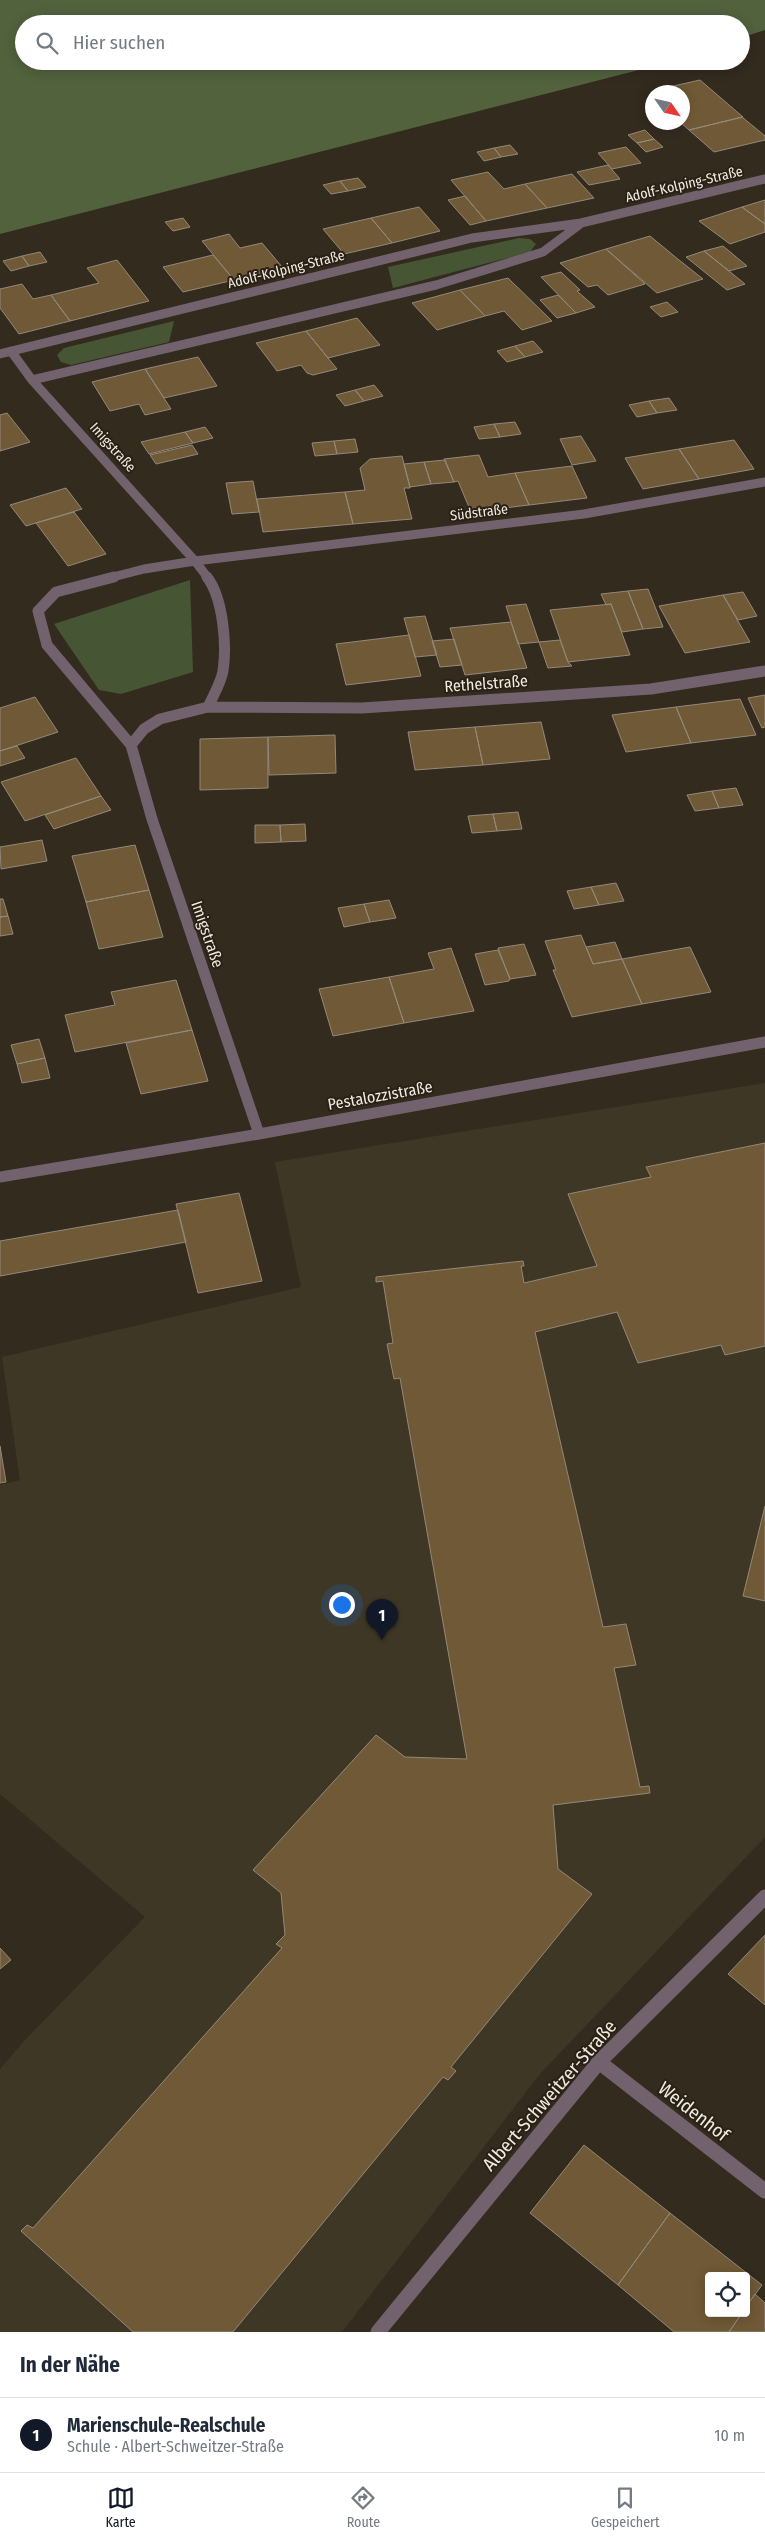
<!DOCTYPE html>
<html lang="de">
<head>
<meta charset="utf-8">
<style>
	:root { --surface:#fff; --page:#f2f2f3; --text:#1f2937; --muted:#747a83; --line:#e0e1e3; --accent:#111827 }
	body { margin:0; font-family:"Fira Sans Condensed",sans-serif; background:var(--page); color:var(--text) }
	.controls { position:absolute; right:15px; bottom:15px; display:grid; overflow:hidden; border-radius:5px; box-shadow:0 2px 12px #0003 }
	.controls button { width:45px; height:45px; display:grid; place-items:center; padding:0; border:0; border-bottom:1px solid var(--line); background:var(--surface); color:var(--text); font:25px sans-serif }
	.compass { position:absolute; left:645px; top:85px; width:45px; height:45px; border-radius:50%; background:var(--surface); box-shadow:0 2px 12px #0003; rotate:124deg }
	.you { position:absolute; left:341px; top:1604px; width:18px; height:18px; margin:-12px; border:4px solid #fff; border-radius:50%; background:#1a73e8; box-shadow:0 0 0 8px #1a73e833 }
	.badge { display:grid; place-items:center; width:32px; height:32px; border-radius:50%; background:var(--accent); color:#fff; font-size:16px; font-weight:700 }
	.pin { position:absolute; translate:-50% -41px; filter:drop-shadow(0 1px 2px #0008) }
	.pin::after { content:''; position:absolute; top:26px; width:18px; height:15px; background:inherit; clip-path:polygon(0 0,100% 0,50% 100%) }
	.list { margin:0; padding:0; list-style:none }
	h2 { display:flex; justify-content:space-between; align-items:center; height:65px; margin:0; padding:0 20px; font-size:21px }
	h2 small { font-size:16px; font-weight:400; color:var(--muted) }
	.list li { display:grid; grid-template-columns:32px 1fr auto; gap:15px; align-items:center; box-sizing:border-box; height:75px; padding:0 20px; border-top:1px solid var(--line) }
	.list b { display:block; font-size:19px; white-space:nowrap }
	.list p { margin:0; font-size:16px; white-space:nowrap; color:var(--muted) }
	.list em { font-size:16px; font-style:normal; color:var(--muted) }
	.icon { flex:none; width:28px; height:28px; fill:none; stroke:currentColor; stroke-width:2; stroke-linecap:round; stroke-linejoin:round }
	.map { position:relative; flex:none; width:765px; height:2332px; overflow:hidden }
	.search { position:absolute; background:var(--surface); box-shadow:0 2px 12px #0003; left:15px; right:15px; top:15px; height:55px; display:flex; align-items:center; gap:12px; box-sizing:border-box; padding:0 18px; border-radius:28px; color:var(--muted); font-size:19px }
	.sheet { height:140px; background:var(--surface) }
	nav { display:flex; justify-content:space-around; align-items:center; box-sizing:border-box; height:70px; border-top:1px solid var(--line); background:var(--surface); font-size:14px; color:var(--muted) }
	nav a { display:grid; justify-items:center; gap:2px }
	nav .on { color:var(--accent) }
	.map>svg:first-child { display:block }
	.education { fill:#3f3726 }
	.green { fill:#465533 }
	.forest { fill:#52623d }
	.building { fill:#705936; stroke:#93897a }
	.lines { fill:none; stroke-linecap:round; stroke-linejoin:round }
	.street-far2 { stroke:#72626d; stroke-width:9 }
	.street-far1 { stroke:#72626d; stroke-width:11 }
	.street { stroke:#72626d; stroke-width:15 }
	.labels { text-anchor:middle; stroke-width:4; stroke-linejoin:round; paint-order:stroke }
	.far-street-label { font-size:14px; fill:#f1eae3; stroke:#2a2115 }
	.street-label { font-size:16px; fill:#f1eae3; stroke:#2a2115 }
	.near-street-label { font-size:19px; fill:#f1eae3; stroke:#2a2115 }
</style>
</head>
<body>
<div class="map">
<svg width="765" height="2332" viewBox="0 0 765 2332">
	<rect width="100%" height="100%" fill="#342b1f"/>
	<!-- education -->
	<path class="education" d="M765,1083V1837L539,2075L342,2332H0V2069L25,2040L145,1917L0,1794V1485L20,1480L2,1357L301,1287L275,1162Z"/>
	<!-- green -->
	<path class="green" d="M519,238L530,239L536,244L530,252L393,288L388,267Z
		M174,321L169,342L71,365L61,362L57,355L64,348Z
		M190,580L193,672L121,694L99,690L54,624Z"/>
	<!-- forest -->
	<path class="forest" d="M0,0H765V30L741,38V24H24V61H674L0,234Z"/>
	<!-- building -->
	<path class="building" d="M700,80L743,117L689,130L680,122H682V92H663L660,89Z
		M742,117L765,136V140L714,152L689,130Z
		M645,130L654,139L637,143L628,135Z
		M654,139L663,147L646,152L637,143Z
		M510,145L518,154L501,157L494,148Z
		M626,147L641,163L612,169L598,153Z
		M494,148L501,157L484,161L477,152Z
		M608,165L620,179L589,185L577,172Z
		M488,172L504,189L525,184L547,208L486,221L451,180Z
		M572,174L594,198L547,208L525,184Z
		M358,178L366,187L348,191L340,181Z
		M340,181L348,191L331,194L323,185Z
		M465,196L486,221L470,225L448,200Z
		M765,200V224L742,207Z
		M419,207L440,231L392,243L371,218Z
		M742,207L765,224V232L730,244L699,221Z
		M183,218L190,227L173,231L165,222Z
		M371,218L392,243L344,254L323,229Z
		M229,234L240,248L262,243L283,268L234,280L202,241Z
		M650,236L679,260L703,279L657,293L606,249Z
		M723,246L747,266L729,271L704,251Z
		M606,249L645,284L608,295L597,285L588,287L560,263Z
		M704,251L729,271L745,284L727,290L686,257Z
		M40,252L47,262L29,266L22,256Z
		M213,255L234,280L183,292L163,267Z
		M22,256L29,266L11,271L3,261Z
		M117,260L149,301L70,321L51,295L99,283L87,268Z
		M561,272L580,290L577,291L595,307L576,313L541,277Z
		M508,278L552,321L522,330L504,311L485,316L460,290Z
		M22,284L33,299L51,295L70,321L19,334L0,308V289Z
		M460,290L485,316L437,330L412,303Z
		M558,295L576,313L557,318L540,300Z
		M667,302L678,312L661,317L650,307Z
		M357,318L380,345L328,358L306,331Z
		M306,331L337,369L313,375L307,373L301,365L277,371L256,343Z
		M533,341L543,352L525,357L515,346Z
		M515,346L525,357L507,362L497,351Z
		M198,357L217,386L164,398L145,369Z
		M145,369L171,409L145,415L139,404L110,411L92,382Z
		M374,385L383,396L364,401L355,390Z
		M355,390L364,401L345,406L336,395Z
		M669,398L677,410L657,413L649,401Z
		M649,401L657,413L637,417L629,405Z
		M7,413L30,442L0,451V415Z
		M515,422L521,434L500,437L494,424Z
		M494,424L500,437L479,439L474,427Z
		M205,427L213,438L193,443L185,432Z
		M185,432L193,443L149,454L141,442Z
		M581,436L596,461L572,465L560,439Z
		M355,439L358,452L337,454L334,441Z
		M734,440L754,469L699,479L679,449Z
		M334,441L337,454L315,456L312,443Z
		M192,445L198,454L156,464L150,455Z
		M679,449L699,479L643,489L625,458Z
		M479,455L488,477L515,473L529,505L471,512L458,481L454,482L444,459Z
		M402,456L410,488H404L412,519L353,524L345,492L365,490L360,468L370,459Z
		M445,460L454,482L431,484L424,462Z
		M424,462L431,484L410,487L404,464Z
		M572,466L587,498L529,505L515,473Z
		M253,481L259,512L232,514L226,483Z
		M66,488L82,509L26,526L10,505Z
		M345,492L353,524L263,532L257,499Z
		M74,512L106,554L68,566L36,523Z
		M648,589L663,627L643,629L628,591Z
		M628,591L643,629L622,632L611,604L606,605L601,594Z
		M743,592L757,616L738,620L723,595Z
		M723,595L750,642L685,653L659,606Z
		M526,604L539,642L518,644L506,606Z
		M611,604L630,655L568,662L550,610Z
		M425,616L437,655L415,657L404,618Z
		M511,622L527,668L465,675L450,628Z
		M409,635L421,676L346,685L336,644Z
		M454,639L462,665L440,667L432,641Z
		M560,640L568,662L572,666L548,668L539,642Z
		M765,695V727L762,728L748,698Z
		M35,697L58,732L0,751V708Z
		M740,699L756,735L691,743L676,707Z
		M676,707L691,743L626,752L612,715Z
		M541,722L550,759L483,765L475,727Z
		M475,727L483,765L415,770L408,732Z
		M335,735L336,773L269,775L268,737Z
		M268,737V788L200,790V739Z
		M17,746L25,758L0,766V751Z
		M76,758L101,796L25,821L1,782Z
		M736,788L743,805L719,808L712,791Z
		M712,791L719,808L695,811L687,795Z
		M101,796L111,810L54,829L45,815Z
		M518,812L522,829L497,831L493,814Z
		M493,814L497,831L472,833L468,816Z
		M305,824L306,841L281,842L280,825Z
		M255,825H280L281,842L255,843Z
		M42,840L47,861L1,869L0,847Z
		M135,845L149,890L86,902L72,856Z
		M616,883L624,901L599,905L591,887Z
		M591,887L599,905L574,909L567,891Z
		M149,890L163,937L99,949L86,902Z
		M0,899H3L8,916L0,917Z
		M389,900L396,918L370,922L364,904Z
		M364,904L370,922L344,927L338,908Z
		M8,916L13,934L0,936V917Z
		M581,935L593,964L622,959L642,1004L572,1017L553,970H556L545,941Z
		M615,942L622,959L593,964L586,947Z
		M524,944L536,975L510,979L498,948Z
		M690,947L711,992L642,1004L622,959Z
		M451,948L474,1011L404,1023L389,977L434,969L428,953Z
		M498,950L510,979L509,981L485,985L475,954Z
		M389,977L404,1023L333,1036L319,989Z
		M176,980L192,1030L75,1052L65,1015L115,1005L111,992Z
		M192,1030L208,1081L141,1094L126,1043Z
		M39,1039L45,1058L17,1064L11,1045Z
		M45,1058L50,1078L22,1083L17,1064Z
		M765,1143V1346L725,1355L721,1345L638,1363L617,1312L535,1332L603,1627L626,1624L636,1665L614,1668L640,1787L649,1786L650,1793L553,1805L558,1869L592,1894L451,2067L456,2071L448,2080L443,2077L233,2332H133L21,2231L27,2225L33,2228L282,1948L276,1944L285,1935L281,1893L253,1870L376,1735L405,1757L467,1759L400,1378L394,1379L387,1344L393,1343L383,1281L376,1282V1277L523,1261L524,1266H521L524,1283L597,1266L568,1194L651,1177L646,1167Z
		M239,1193L262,1281L198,1293L176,1204Z
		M178,1210L186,1242L0,1276V1241Z
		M0,1446L6,1482L0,1483Z
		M765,1506V1601L743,1596Z
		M765,1935V2005L728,1974Z
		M0,1948L11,1960L0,1969Z
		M584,2145L670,2213L618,2285L530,2213Z
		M670,2213L762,2285L746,2307V2276H709V2313H742L729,2332H674L618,2285Z
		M755,2294L765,2303V2332H729L742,2313H746V2307Z"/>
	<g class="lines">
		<!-- street-far2 -->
		<path class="street-far2" d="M11,351L32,380L195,561L144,569L109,578
			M0,354L472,238L581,223L765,179
			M32,380L436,285L543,252L579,225
			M195,561L584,514L765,482
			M195,561L208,578"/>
		<!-- street-far1 -->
		<path class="street-far1" d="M114,577L56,592L38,611L47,645L131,745L152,819L259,1134
			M207,577C223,598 227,644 223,671C221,683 213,696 208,707
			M131,745L144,729L160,719L208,707L362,708L651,689L765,671
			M0,1177L259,1134L765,1042"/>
		<!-- street -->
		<path class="street" d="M599,2062L765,2191
			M378,2332L599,2062L765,1897"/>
	</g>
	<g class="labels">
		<!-- far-street labels -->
		<g class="far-street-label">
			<text transform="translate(684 184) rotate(-13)" y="5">Adolf-Kolping-Straße</text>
			<text transform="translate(286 269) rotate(-14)" y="5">Adolf-Kolping-Straße</text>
			<text transform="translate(113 447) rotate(48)" y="5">Imigstraße</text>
			<text transform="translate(479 512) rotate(-7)" y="5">Südstraße</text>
		</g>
		<!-- street labels -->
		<g class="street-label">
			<text transform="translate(486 683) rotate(-4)" y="6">Rethelstraße</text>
			<text transform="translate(208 934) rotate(71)" y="6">Imigstraße</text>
			<text transform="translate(380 1095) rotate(-10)" y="6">Pestalozzistraße</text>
		</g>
		<!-- near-street labels -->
		<g class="near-street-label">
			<text transform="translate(549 2095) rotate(-49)" y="7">Albert-Schweitzer-Straße</text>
			<text transform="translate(694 2111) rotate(38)" y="7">Weidenhof</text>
		</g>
	</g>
</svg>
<div class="controls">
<button><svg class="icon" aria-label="locate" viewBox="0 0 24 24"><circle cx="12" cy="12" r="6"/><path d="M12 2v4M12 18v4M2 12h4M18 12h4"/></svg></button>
</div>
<svg class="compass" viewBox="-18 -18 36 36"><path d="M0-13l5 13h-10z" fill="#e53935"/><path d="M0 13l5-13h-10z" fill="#747a83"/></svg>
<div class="you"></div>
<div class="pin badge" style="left:382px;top:1640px">1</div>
<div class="search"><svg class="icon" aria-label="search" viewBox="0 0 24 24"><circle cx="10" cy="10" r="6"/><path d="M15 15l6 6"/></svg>Hier suchen</div>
</div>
<section class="sheet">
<h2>In der Nähe<small></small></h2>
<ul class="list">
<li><span class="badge">1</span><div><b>Marienschule-Realschule</b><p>Schule · Albert-Schweitzer-Straße</p></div><em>10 m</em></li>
</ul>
</section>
<nav>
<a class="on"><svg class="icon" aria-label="map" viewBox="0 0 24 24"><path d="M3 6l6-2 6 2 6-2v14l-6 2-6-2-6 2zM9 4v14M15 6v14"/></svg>Karte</a>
<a><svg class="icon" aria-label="directions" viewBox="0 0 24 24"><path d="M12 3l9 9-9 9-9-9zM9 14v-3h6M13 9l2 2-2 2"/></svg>Route</a>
<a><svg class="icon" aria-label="saved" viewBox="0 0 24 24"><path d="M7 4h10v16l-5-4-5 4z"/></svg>Gespeichert</a>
</nav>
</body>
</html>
